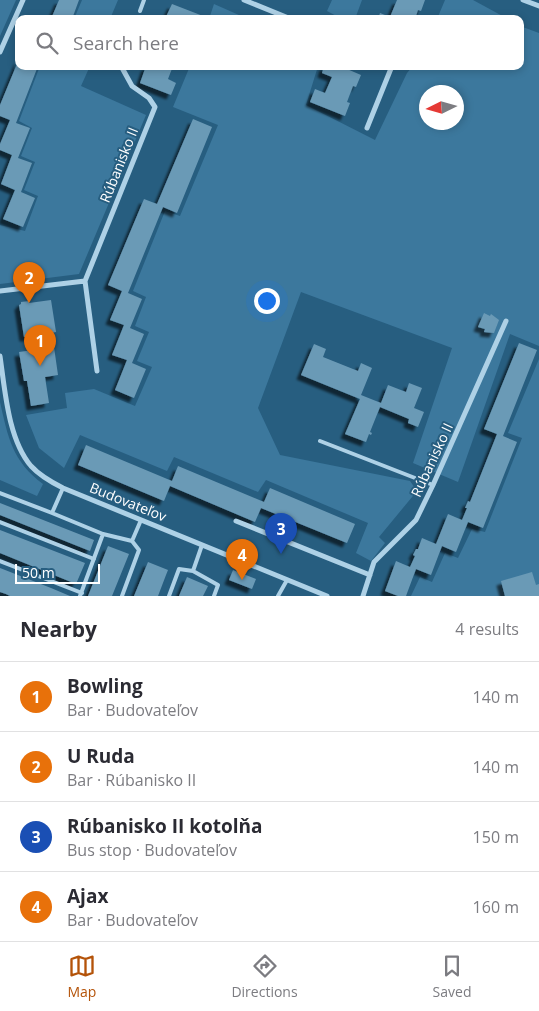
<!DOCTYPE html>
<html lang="en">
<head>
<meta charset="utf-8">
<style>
	:root { --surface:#fff; --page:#f2f2f3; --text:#2b2b33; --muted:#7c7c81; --line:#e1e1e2; --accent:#b45309 }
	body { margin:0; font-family:"Open Sans",sans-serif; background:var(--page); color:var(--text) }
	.compass { position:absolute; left:419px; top:85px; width:45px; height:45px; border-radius:50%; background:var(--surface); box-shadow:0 2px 8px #0003; rotate:265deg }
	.scale { position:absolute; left:15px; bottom:12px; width:85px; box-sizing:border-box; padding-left:5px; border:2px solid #fff; border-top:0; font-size:14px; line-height:18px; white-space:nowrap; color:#fff; -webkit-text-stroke:4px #275e80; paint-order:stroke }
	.you { position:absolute; left:266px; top:300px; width:18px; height:18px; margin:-12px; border:4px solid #fff; border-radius:50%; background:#1a73e8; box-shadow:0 0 0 8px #1a73e833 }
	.badge { display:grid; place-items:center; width:32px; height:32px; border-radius:50%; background:var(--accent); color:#fff; font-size:16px; font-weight:700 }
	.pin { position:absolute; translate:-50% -41px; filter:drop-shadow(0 1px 2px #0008) }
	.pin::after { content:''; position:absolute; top:26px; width:18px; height:15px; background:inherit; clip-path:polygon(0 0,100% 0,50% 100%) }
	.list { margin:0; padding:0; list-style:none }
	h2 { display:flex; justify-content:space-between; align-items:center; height:65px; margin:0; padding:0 20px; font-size:21px }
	h2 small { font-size:16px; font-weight:400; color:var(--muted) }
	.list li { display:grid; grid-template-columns:32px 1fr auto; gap:15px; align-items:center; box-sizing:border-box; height:70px; padding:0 20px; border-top:1px solid var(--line) }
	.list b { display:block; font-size:19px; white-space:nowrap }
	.list p { margin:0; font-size:16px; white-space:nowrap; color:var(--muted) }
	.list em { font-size:16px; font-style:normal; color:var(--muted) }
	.icon { flex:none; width:28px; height:28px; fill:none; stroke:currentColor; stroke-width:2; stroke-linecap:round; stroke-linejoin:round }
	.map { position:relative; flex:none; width:539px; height:596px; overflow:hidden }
	.search { position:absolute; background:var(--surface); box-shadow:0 2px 8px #0003; left:15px; right:15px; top:15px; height:55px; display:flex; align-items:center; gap:12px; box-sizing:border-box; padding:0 18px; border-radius:10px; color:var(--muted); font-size:19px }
	.sheet { height:345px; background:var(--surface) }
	nav { display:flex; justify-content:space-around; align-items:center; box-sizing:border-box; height:70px; border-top:1px solid var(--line); background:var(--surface); font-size:14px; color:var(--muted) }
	nav a { display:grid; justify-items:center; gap:2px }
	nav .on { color:var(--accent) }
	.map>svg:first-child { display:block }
	.green { fill:#3c789d; fill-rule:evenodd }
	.building { fill:#6b9ab6; filter:url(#shadow) }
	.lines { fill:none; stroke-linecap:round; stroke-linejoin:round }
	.service { stroke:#aed1e6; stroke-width:4 }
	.minor { stroke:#aed1e6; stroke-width:5 }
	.labels { text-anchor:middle; stroke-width:4; stroke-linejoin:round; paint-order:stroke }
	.street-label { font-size:14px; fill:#fff; stroke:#275e80 }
</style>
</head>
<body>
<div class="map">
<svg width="539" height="596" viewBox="0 0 539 596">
	<defs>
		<filter id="shadow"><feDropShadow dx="-4.5" dy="4.5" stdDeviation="1" flood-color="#0009"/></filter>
	</defs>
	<rect width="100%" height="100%" fill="#275e80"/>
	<!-- green -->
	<path class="green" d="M0,0H16L0,36Z
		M82,0H121H118L110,19H74Z
		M332,0H362L355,19H342L327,11Z
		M445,0H473L508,19H437Z
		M214,4L248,19H209Z
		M520,26L539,33V346L510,334L458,482L413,463L452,348L301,292L258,408L280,455L410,481L417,491L379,537L385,543L371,561L356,553L368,523L266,480L258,492L174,457L167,471L80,435L64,468L39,448L26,415L67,408L65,393L94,389L135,406L152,367L137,361L149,332L135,326L146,297L133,291L165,211L180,216L218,125L173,107L190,66H318L306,105L375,140L407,73L413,66H520ZM426,92H456V122H426Z
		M40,66H90L81,86L146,115L79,274L0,284V225L25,231L38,196L24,190L35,162L21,156L32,128L19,121Z
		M539,359V596H411L420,577L432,582L445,553L458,558L472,529L485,532L522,438L508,433Z
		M0,402C8,437 12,461 43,484L37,496L0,480Z"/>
	<!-- building -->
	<path class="building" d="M59,0H79L72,19H51Z
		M397,0H425L421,11L418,10L415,19H378L380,13L390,17Z
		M172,4L203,16L202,19H165Z
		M19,59V66H38L16,123L30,128L18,158L32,163L21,192L35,198L23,227L3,219L15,190L1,184L12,155L0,150V144L10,120L0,116V105Z
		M146,66H173L168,79L176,83L171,95L140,83Z
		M324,66H340L361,75L356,87L353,86L347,102L350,103L345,116L310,102L315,89L325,93L332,77L322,73Z
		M193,119L212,127L177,213L163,207L128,293L142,299L130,328L144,334L132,363L146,369L134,398L115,390L127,360L112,355L124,325L110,320L122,291L108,285L144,199L157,204Z
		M51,300L56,332L42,335L43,337L35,338V336L24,337L19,305L21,304V302L29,301V303Z
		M484,313L490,316L491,314L499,320L494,333L484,332L485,329L478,327Z
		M519,343L537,350L503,436L517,442L483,528L468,522L456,552L442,546L431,575L416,569L406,596H398L385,591L396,561L410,567L415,556L413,555L416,549H418L422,538L436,544L448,514L462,520L467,508H465L468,501L470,502L497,434L484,429Z
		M314,344L326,349L323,357L358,371L361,363L372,368L361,395L381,403L388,385L406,392L409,383L422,388L414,408L424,412L418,427L408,423L409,419L380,407L370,432L372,433L371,435L369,434L366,442L345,434L360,399L301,375Z
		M54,347L58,375L45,377L49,403L31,406L27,381H24L19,352Z
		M86,445L172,481L178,466L264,502L270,488L355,524L347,543L261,508L255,522L170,486L164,501L78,465Z
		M0,503L94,540L90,551L0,515Z
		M0,530L85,563L76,584L0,553Z
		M108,546L129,554L112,596H88Z
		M148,562L168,570L166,575L158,596H134Z
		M0,568L51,588L70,596H10L6,594L0,592Z
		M233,570L256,579L252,589L229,580Z
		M532,572L536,585L539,584V596H505L501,581Z
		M187,577L208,586L203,596H179Z"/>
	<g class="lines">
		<!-- service -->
		<path class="service" d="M140,11L144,0
			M320,441L433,485
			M63,488L52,513L103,534
			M0,493L52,513
			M0,522L94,559
			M202,545L193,571L218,585L214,596
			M0,561L82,593
			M80,596L103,534L132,541
			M122,596L139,550L132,541L141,520
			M169,596L179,569L193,571
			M278,596L287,580"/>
		<!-- minor -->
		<path class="minor" d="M244,0L291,19
			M523,0L539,6
			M0,52L23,0
			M367,128L392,66
			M85,281L97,371
			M0,291L85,281L155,107L149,98L132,86L121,66
			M0,356C5,390 8,439 31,466C40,476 51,482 63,488L327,596
			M236,521L370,575
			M363,596L374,562L416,520L433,485L506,321"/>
	</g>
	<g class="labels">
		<!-- street labels -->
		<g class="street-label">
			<text transform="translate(119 165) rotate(-68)" y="5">Rúbanisko II</text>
			<text transform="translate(432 460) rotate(-65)" y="5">Rúbanisko II</text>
			<text transform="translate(128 502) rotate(22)" y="5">Budovateľov</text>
		</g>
	</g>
</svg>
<svg class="compass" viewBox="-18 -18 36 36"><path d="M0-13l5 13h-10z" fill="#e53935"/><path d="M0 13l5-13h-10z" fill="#7c7c81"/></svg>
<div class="scale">50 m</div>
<div class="you"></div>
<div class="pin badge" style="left:40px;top:366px;background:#e8710a">1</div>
<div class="pin badge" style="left:29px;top:303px;background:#e8710a">2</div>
<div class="pin badge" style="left:281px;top:554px;background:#1a4fb4">3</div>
<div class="pin badge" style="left:242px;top:580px;background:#e8710a">4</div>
<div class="search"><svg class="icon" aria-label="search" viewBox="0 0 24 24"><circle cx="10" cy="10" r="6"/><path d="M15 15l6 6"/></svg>Search here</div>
</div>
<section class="sheet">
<h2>Nearby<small>4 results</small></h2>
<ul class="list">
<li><span class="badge" style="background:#e8710a">1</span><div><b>Bowling</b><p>Bar · Budovateľov</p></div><em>140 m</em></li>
<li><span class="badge" style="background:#e8710a">2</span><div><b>U Ruda</b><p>Bar · Rúbanisko II</p></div><em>140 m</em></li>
<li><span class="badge" style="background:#1a4fb4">3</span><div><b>Rúbanisko II kotolňa</b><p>Bus stop · Budovateľov</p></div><em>150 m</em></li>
<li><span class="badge" style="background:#e8710a">4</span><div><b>Ajax</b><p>Bar · Budovateľov</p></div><em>160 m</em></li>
</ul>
</section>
<nav>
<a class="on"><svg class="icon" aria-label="map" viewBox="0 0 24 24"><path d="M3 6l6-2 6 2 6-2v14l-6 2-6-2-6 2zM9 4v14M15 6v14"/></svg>Map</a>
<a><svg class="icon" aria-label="directions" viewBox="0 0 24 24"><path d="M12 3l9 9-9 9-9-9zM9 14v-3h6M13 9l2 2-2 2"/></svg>Directions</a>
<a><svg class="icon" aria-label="saved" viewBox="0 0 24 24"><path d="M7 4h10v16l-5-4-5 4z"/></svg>Saved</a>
</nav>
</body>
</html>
